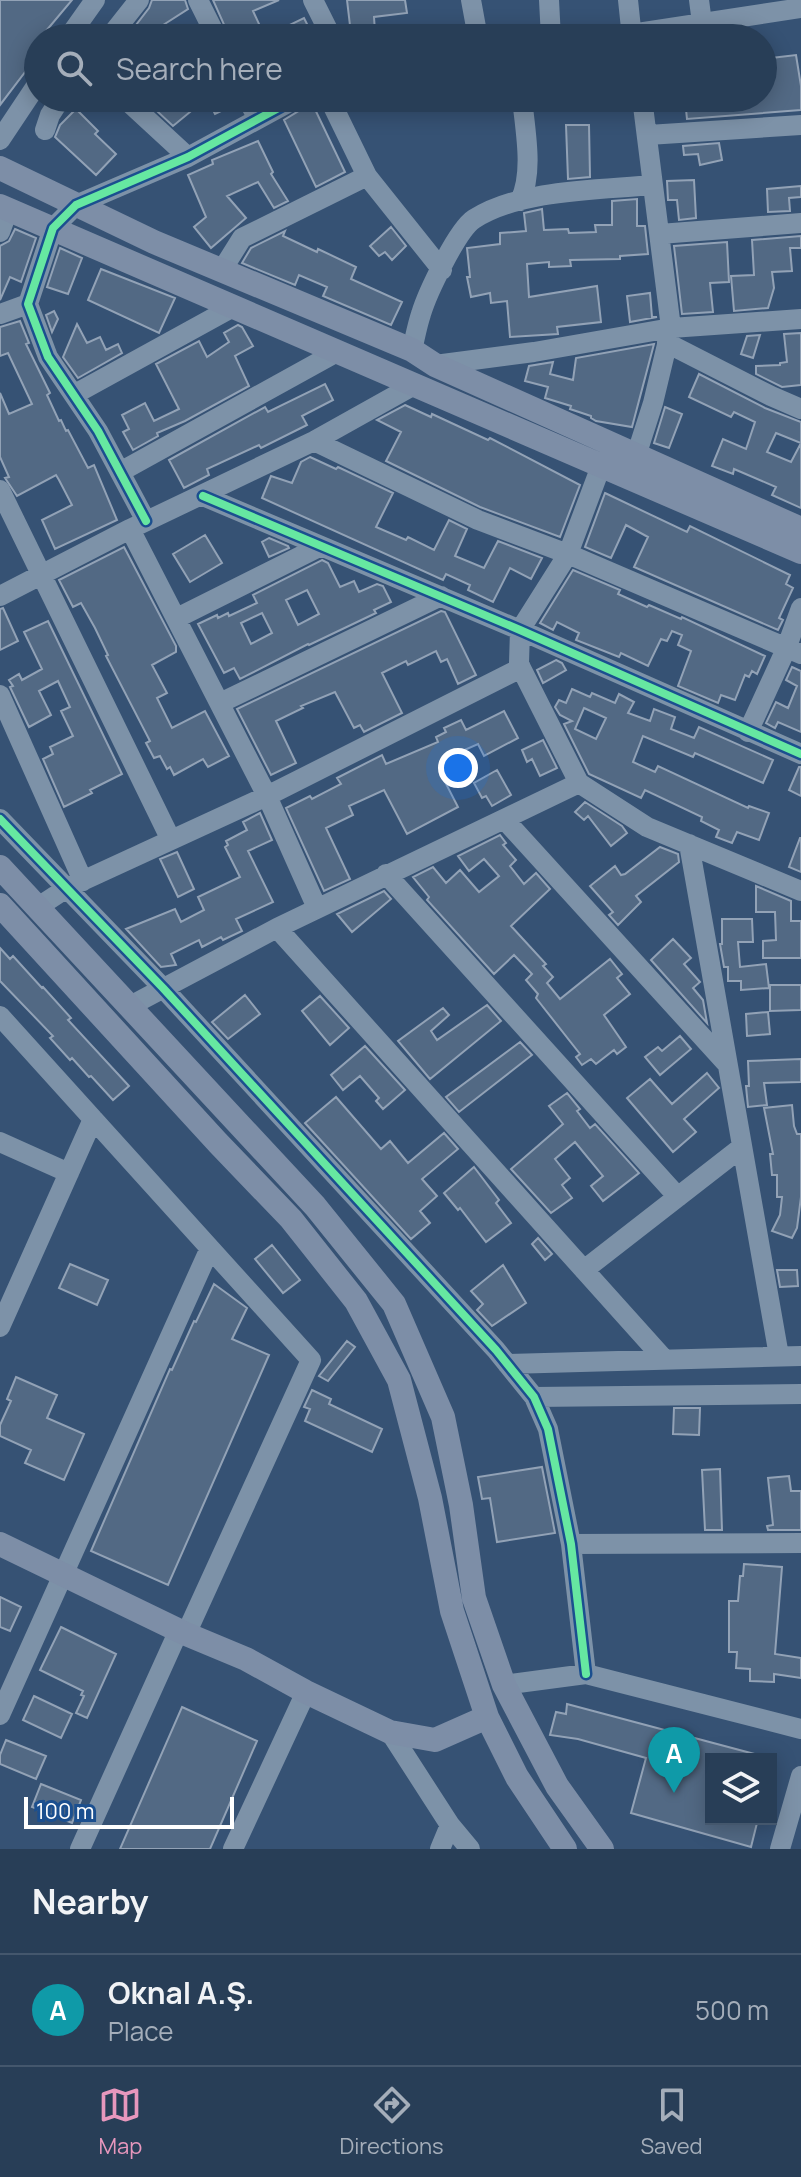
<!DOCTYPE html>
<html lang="en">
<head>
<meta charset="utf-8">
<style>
	:root { --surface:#283e57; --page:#344961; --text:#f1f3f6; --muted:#a5aeba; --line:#44576d; --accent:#e797bd }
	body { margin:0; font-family:Manrope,sans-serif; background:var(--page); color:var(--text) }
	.controls { position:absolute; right:24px; bottom:24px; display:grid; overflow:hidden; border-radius:0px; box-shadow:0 4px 20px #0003 }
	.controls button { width:72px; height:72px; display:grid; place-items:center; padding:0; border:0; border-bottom:2px solid var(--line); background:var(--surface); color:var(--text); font:40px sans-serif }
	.scale { position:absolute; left:24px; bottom:20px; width:210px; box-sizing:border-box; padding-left:8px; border:4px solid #fff; border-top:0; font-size:22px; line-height:28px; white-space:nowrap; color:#fff; -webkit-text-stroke:6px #1b4f8f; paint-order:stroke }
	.you { position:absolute; left:458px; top:768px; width:28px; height:28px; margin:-20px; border:6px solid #fff; border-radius:50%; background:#1a73e8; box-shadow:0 0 0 12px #1a73e833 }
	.badge { display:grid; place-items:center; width:52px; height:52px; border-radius:50%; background:var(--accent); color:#fff; font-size:26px; font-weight:700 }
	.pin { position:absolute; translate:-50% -66px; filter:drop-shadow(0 2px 4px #0008) }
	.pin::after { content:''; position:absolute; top:42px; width:28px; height:24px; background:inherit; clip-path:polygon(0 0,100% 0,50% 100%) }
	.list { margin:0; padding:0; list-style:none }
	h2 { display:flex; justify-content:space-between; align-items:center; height:104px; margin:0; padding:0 32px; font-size:34px }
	h2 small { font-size:26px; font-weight:400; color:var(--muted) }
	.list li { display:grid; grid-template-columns:52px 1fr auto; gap:24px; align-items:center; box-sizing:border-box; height:112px; padding:0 32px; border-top:2px solid var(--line) }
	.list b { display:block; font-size:30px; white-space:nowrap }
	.list p { margin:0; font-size:26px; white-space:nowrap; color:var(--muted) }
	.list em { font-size:26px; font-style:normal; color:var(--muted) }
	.icon { flex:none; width:44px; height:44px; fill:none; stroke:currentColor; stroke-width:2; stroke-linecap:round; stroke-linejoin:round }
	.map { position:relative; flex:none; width:801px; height:1849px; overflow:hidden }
	.search { position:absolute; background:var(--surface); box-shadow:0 4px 20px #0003; left:24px; right:24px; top:24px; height:88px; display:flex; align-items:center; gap:20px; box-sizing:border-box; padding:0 28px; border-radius:44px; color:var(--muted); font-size:30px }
	.sheet { height:216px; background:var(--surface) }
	nav { display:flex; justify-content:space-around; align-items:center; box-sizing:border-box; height:112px; border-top:2px solid var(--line); background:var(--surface); font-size:22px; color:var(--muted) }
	nav a { display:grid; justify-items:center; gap:4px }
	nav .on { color:var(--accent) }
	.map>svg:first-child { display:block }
	.building { fill:#526984; stroke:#92a2b6; stroke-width:2; fill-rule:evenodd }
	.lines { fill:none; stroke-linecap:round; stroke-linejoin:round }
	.minor { stroke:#7d92a8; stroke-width:20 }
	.major { stroke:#7d8ea7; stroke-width:24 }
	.cycleway-casing { stroke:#1b4f8f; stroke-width:13 }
	.cycleway { stroke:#66e7a1; stroke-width:8 }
</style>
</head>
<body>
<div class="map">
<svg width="801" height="1849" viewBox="0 0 801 1849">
	<rect width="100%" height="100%" fill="#365274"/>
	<!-- building -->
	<path class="building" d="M0,0H72L46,31L54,38H38V55L0,105Z
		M152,0H185L188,9L160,27L163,32L153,38H126L149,8Z
		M213,0H279L253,11L265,37L304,18L314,38H230Z
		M347,0H405L407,13L374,17L375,32L351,34Z
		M796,55L801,86V110L687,119L685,100L763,98V88L767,87L763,59Z
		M143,98H234L236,104L215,114L207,98L173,126Z
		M312,103L345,172L316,187L284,120Z
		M76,109L98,131L95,134L116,154L96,175L55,137L60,125Z
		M566,125H589L590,177L568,179Z
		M258,141L273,172L271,174L288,201L274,208L258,182L227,196L246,218L211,248L194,227L206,217L188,175L213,164L212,160Z
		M719,143L722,160L700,165L698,154L684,155L683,146Z
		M694,180L696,218L679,220L677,200H668L667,181Z
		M801,186V197L789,198L790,211L768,212L767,189Z
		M637,199V226H645L648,254L620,256V259L570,260L571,266L549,267V262L527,264L529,297L597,286L601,322L557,327L558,334L510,337L507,301L491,303L490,293L471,297L467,277H470L467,248L500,244V233L526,231L524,213L542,209L544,230L568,229L569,233L596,232L595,225H612V201Z
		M391,227L406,246L392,260L385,252L379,256L370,246Z
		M15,229L36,238L21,282L10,277L0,300V246L9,241Z
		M285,231L283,236L317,252L318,249L356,267L351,279L402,302L391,325L323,296L327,287L299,275L295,285L242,263L251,248Z
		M801,236V248H790L792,271L772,272L774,288L768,308L734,311L731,276L754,275L752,240Z
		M727,242L729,282L710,283L713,312L682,314L674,246Z
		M60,248L82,258L68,294L47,287Z
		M101,269L175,298L159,333L88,300Z
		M650,293L652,317H657L630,322L627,296Z
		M54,311L58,319L52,332L46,315Z
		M20,321L29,343L26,344L50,393L47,395L59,421L61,420L66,431L68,430L88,468L94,465L117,520L55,549L42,520L72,505L59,480L56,475L17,496L5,478L9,477L0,457V393L9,414L32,404L8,353L0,356V327Z
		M77,324L87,343L100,337L106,350L118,344L122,353L78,378L63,357Z
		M238,325L242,327L253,346L235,356L249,386L185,421L157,433L158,436L133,450L123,432L129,429L122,415L145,403L154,421L179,409L156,364L199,341L207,357L229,342L224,333Z
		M801,333V385L782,387L756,374V366L780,365V363L787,362L784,334Z
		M760,335L753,358L741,354L747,336Z
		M654,344L632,427L596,421L591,418V416L570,409L571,406L545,398L548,387L525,381L529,366L553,362L550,374L573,380L576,358Z
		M699,374L765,408L801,422V508L772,495L776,487L734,469L733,474L712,466L723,439L746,449L755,422L734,412L731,417L689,397ZM776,433L801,443L791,462L767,452Z
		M325,384L333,400L302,416L307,425L261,448L259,445L207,469L209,475L184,488L169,460L265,407L268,412Z
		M405,405L431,417L432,414L488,440L490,438L580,485L560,537L480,507L386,461L401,432L377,420Z
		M665,407L682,414L669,448L654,443Z
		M310,457L336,469L338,467L393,493L376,527L406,540L408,537L434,550L449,520L467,529L455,556L484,568L498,541L542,558L531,579L510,568L493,602L468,590L470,585L446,574L443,580L262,498L271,476L292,483L301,462Z
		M605,493L687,532L690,526L790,575L786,584L793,588L779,618L783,620L778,630L634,567L648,537L626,525L611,558L585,547Z
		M205,535L222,563L190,582L173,554Z
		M269,538L288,546L289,548L269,557L262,542Z
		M124,547L176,646V652L152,665L167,693L157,698L172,728L205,711L229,756L208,767L203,759L174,775L170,767L167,769L160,756L154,758L146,743L150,741L106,656L108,655L95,628L81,603L73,607L59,580Z
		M322,560L328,563L340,587L354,581L359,592L377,584L383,586L391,602L374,610L376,613L309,645L308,644L240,679L234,668L224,673L198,624L217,615L218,618L228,613L229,616L257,603L253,595ZM307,590L319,614L298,625L286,600ZM262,613L272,633L251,644L241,623Z
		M573,570L620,590L618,594L647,607L649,605L681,619L682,617L765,656L757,674L752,671L749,677L745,675L735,700L721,695L718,703L678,686L691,651L678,645L682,635L672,631L667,641L661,639L648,666L621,653L619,657L576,640L579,633L557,622L553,630L540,623Z
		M3,608L18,641L0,650V609Z
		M441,611L445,612L476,675L458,684L447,659L441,662L436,651L408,665L406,661L382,673L402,713L364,732L360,725L354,728L335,692L301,706L303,708L276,721L296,763L271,775L237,709Z
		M48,621L122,774L90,790L92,793L64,807L43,759L53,754L50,747L73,736L61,711L70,707L58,681L39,691L51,715L29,727L10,687L13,686L9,680L19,674L22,680L42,669L24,632Z
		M556,660L562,663L566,670L543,683L537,670Z
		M792,667L801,671V732L778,722L775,728L766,723L776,702L788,708L797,686L786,680Z
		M572,689L590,697L592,693L615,703L619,694L634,702L628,713L650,721L654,709L675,717L671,729L694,738L699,727L773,760L763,783L695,753L693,757L643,736L633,762L655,772L658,766L748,808L749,806L769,813L759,840L737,832L732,843L716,837L719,830L701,821L702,817L645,790L641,798L589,774L564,724L572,721L560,715L555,707L559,700L566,703ZM584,708L606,718L596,739L575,729Z
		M504,711L518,738L484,756L478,744L453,755L458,766L441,774L458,807L407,834L384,790L349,806L353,815L326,828L350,879L324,891L286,808L310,796L312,799L341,784L337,778L382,755L386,764L438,742L436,737L446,732L444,728L461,720L466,730Z
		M543,740L557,768L540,776L532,759L527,762L522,750Z
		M799,767H801V796L789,790Z
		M497,770L511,795L492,806L486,796L482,798L474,783Z
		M585,802L622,826L627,833L611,846L588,816L584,820L575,812Z
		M260,813L272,840L248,851L273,902L236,919L242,931L223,940L221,937L202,947L199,940L171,954L176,965L161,967L126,929L175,909L181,922L204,910L198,897L240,877L225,847L228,845L226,841L247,830L243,822Z
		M500,835L506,843L503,845L516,860L510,866L524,884L536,873L550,889L511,926L546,964L543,966L553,977L547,983L560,999L610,959L622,974L617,978L630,994L604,1015L626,1047L617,1054L614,1050L596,1064L591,1059L582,1065L576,1057L580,1054L536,998L538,994L526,980L532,974L514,955L494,974L427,900L429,897L413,877L433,867L446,883L460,870L479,892L499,876L484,859L469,871L458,856Z
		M800,838H801V872L789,867Z
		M660,847L678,854L679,862L636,896L641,902L618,925L609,915L613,912L590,886L615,866L621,875L625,874Z
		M177,852L194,889L178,897L160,859Z
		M756,886L791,901V921H801V958H763V941L776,940L775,912H756Z
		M384,891L391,899L352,932L337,914Z
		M722,919H752L753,942H738L740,967L766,964L769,988L741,990V981H728V967H724L720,944H722Z
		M673,939L691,958L684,964L700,982L693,988L703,1000L707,1023L651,960Z
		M0,948L10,959L13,956L42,988L43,987L71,1018L68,1020L129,1086L113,1100L91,1076L89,1077L72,1058L70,1060L50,1038L53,1036L0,981Z
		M770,985H801V1010L770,1011Z
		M245,995L260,1014L228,1039L212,1022Z
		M320,996L349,1028L330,1045L302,1011Z
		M487,1005L501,1021L430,1079L398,1041L443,1008L449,1015L431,1031L437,1040Z
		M768,1012L770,1034L747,1036L746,1014Z
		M680,1036L691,1049L660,1075L645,1057L658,1047L662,1051Z
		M520,1042L532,1055L459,1112L446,1097Z
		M365,1046L405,1090L383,1109L376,1101L379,1098L360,1076L343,1090L331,1075Z
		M801,1059V1082L764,1083L767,1105L748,1107L746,1086H749L748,1061Z
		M707,1073L719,1088L684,1119L696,1132L673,1152L627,1098L650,1079L672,1104Z
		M567,1093L580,1109L577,1111L590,1128L595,1124L639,1173L603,1201L591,1186L603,1176L575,1142L555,1159L570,1178L562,1185L572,1198L551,1213L511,1169L563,1124L549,1106Z
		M336,1097L381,1149L390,1141L408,1163L444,1133L458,1149L422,1179L437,1196L420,1211L430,1223L411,1239L305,1123Z
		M792,1105L794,1126L797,1134H801V1197L797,1228L792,1238L772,1231L780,1215L782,1197H777V1175H772L770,1154H773L764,1108Z
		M474,1167L499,1200L496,1203L511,1223L486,1242L460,1208L458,1210L444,1193Z
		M538,1238L552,1254L545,1260L532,1244Z
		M272,1245L300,1280L283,1293L255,1259Z
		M70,1264L108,1280L97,1305L59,1288Z
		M503,1265L526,1303L492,1326L477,1310L483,1304L471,1291Z
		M777,1270H797L798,1286L780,1287Z
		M214,1284L247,1308L232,1339L269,1355L168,1585L91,1551L170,1369L172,1370L194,1321L196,1322Z
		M347,1341L355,1347L328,1381L319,1376Z
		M16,1377L57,1395L47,1418L84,1434L64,1480L25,1463L31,1450L0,1436V1425L11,1401L7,1399Z
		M312,1390L331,1399L329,1404L382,1429L372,1452L305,1421L310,1409L304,1407Z
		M674,1408H700L699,1435L673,1434Z
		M542,1467L555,1533L497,1542L490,1498L482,1499L478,1477Z
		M720,1469L722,1530H705L702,1470Z
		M789,1476L791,1491H801V1530H768L767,1526L773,1525L768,1478Z
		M744,1564L782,1567L775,1654L801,1658V1678L774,1674V1682L750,1681V1669L736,1668L737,1652H729V1601H738L740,1576H743Z
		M0,1597L21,1607L10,1631L0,1627Z
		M61,1627L116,1654L87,1718L76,1713L84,1696L81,1695L83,1691L40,1670Z
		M34,1696L72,1714L61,1738L23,1720Z
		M567,1704L762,1756L761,1759H711V1819H758L751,1847L631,1813L646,1758L578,1739L550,1735L556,1712L566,1714Z
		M182,1707L257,1741L210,1849H120Z
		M6,1740L46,1756L36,1779L0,1764V1755Z
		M41,1784L81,1800L72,1823L32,1807Z"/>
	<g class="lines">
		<!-- minor -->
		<path class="minor" d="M198,0L217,38
			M313,0L332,38
			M471,0L478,38
			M549,0L551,38
			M628,0L632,38
			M699,0L702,23
			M68,38L95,0
			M109,38L139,0
			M582,38L631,34L801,8
			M124,98L188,157
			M247,98L258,119
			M329,98L367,176L442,270
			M45,130L50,115L61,98
			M648,135L801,125
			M0,140L38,83
			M520,201C534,172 525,130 522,98
			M0,232L8,210
			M660,234L801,223
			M222,270L242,238L367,176
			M0,314L28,304
			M667,343L771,396L801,409
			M412,350C415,338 417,326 421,314C427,294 457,230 474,219C521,189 599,190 653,185
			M435,365L534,352L671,328L801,319
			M75,394L235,306
			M314,441L478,520L568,554L801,654
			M636,456L653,403L671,328L642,98
			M601,466L568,554L520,630L519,663L521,668L579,783L647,827L801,891
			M120,472L337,352
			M0,490L171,840
			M203,496L520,630L801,754
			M146,521L98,431L48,357L28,304L53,228L76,205L188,157L297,98
			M130,529L267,796L317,908
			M0,596L130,529L314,441L416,384
			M177,618L321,546
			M0,695L83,881
			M220,703L441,596
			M748,732L786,649L801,608
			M0,819L163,988L496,1350L534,1397L548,1429L571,1544L586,1674
			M504,819L727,1064
			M689,844L779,1356
			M386,874L678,1197
			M38,907L67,888L267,796L521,668
			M277,928L664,1359
			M130,1006L277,928L579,783
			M0,1016L311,1360L186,1634
			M0,1142L69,1173
			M584,1270L742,1147
			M0,1327L93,1119
			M507,1364L801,1356
			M534,1397L801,1394
			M571,1544L801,1543
			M504,1685L586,1674L801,1729
			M0,1715L210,1248
			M390,1732L450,1825L470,1849
			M80,1849L179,1630
			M233,1849L306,1692
			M440,1849L450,1825
			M780,1849L801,1776"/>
		<!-- major -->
		<path class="major" d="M0,168L154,242L412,350L435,365L801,529
			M0,206L801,552
			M0,867L315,1206L394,1304L443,1417L461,1505L474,1598L504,1685L557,1786L602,1849
			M0,905L218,1143L291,1219L356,1301L399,1380L430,1498L452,1611L487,1717L517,1777L565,1849
			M0,1544L186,1634L246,1659L306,1692L390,1732L435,1740L487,1717"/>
		<defs>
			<path id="cycleway" d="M203,496L520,630L801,754
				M146,521L98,431L48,357L28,304L53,228L76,205L188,157L297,98
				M0,819L163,988L496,1350L534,1397L548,1429L571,1544L586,1674"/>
		</defs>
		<!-- cycleway casing -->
		<use href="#cycleway" class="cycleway-casing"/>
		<!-- cycleway -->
		<use href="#cycleway" class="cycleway"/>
	</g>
</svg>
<div class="controls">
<button><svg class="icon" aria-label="layers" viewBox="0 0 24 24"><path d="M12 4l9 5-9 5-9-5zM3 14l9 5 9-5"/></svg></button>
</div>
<div class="scale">100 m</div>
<div class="you"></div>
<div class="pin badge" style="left:674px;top:1793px;background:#0f9aa8">A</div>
<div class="search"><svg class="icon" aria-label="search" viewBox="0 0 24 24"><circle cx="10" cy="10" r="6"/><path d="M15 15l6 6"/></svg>Search here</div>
</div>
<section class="sheet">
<h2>Nearby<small></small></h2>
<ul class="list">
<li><span class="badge" style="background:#0f9aa8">A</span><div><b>Oknal A.Ş.</b><p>Place</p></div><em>500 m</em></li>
</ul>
</section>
<nav>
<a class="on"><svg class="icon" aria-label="map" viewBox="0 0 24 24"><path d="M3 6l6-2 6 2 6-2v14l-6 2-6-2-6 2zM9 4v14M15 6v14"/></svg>Map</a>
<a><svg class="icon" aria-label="directions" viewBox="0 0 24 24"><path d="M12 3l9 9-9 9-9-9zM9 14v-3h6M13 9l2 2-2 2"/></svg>Directions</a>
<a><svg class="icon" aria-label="saved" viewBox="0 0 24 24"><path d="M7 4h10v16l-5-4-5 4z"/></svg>Saved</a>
</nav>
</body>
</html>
